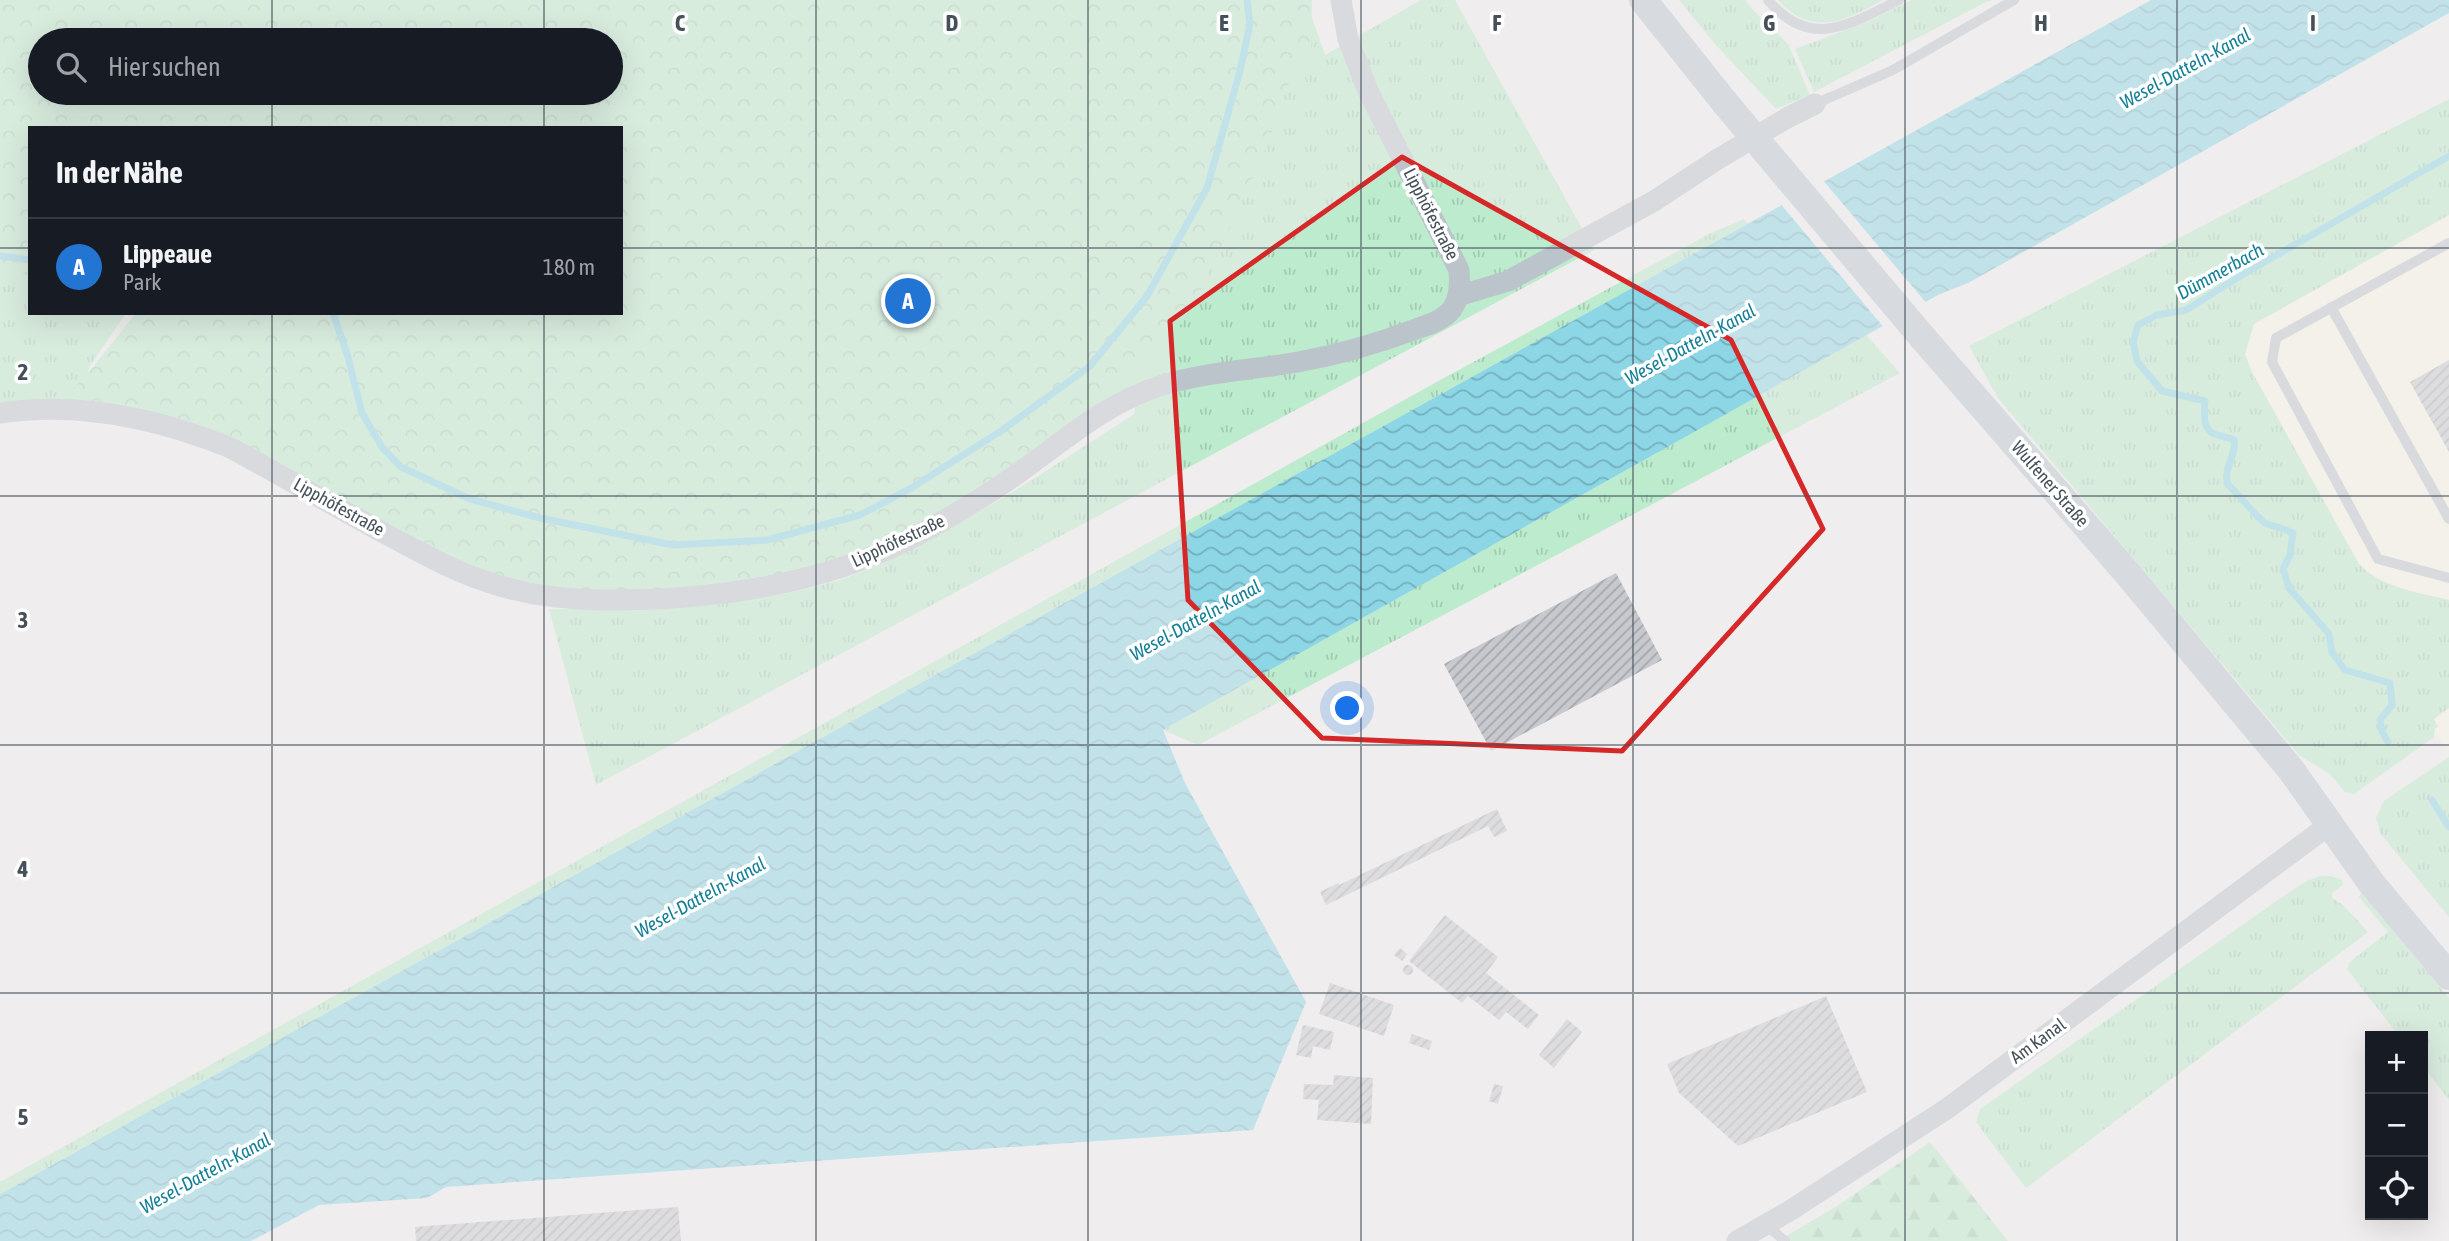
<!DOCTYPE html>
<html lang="de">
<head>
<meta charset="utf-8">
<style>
	:root { --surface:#171b24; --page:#20242c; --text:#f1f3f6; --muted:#9ea1a6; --line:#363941; --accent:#2375d3 }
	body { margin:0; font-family:"Asap Condensed",sans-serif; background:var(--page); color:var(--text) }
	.controls { position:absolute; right:21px; bottom:21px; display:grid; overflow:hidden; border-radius:0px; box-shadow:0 7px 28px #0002 }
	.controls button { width:63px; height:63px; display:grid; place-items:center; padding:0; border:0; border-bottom:2px solid var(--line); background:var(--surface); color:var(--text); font:35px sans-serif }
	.you { position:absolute; left:1348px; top:709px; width:24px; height:24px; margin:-18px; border:5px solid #fff; border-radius:50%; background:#1a73e8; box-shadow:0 0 0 10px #1a73e833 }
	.badge { display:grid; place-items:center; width:46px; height:46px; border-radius:50%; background:var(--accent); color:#fff; font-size:23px; font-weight:700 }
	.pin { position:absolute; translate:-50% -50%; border:4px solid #fff; box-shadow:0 2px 7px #0006 }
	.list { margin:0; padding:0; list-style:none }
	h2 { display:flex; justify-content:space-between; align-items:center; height:91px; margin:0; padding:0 28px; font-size:30px }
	h2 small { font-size:23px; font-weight:400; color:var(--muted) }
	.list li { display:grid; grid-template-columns:46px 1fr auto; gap:21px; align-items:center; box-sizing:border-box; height:98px; padding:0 28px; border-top:2px solid var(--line) }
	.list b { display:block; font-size:26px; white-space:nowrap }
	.list p { margin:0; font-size:23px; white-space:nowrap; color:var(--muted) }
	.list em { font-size:23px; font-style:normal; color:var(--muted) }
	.icon { flex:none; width:38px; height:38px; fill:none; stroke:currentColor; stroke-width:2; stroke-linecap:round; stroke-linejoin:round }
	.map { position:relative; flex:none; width:2449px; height:1241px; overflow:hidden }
	.search { position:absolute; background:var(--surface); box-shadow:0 7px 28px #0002; left:28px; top:28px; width:595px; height:77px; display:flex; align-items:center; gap:18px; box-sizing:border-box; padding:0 24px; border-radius:38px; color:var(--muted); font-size:26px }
	.panel { position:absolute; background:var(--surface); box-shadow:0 7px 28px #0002; left:28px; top:126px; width:595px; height:189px; border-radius:0px }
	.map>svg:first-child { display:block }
	.commercial { fill:#faf4e6 }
	.grass { fill:url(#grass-tufts) }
	.forest { fill:url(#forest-firs) }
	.park { fill:url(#park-crowns); fill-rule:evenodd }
	.water { fill:url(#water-waves) }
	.pier { fill:#efeded }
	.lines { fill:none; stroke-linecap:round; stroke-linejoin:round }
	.stream { stroke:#8cd6e6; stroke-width:7 }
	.building { fill:url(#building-hatch) }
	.lane { stroke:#bcc4cb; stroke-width:10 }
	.street { stroke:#bcc4cb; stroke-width:21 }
	.secondary { stroke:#bbc6d0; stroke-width:28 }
	.secondary-bridge { stroke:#bbc6d0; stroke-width:28 }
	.marked { fill:none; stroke:#d62828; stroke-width:5; stroke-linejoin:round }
	.grid { fill:none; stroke:#465059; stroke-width:2; stroke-opacity:0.55 }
	.labels { text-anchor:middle; stroke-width:7; stroke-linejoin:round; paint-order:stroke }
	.street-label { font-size:18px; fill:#465059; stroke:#fff }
	.water-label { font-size:19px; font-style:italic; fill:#147f97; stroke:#fff }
	.grid-label { font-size:23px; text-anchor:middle; font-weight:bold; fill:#465059; stroke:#fff; stroke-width:7; stroke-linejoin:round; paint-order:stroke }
</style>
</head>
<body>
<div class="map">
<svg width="2449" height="1241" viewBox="0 0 2449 1241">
	<defs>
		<pattern id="grass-tufts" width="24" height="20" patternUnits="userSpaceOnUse" patternTransform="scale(1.75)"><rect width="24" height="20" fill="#bcebcd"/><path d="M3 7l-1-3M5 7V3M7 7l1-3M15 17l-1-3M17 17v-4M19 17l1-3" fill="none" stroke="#a3cbb2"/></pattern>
		<pattern id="forest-firs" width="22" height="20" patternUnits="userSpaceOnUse" patternTransform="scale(1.75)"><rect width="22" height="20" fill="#bcebcd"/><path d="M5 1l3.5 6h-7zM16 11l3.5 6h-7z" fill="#a3cbb2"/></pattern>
		<pattern id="park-crowns" width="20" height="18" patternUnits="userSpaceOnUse" patternTransform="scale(1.75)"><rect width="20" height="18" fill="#bcebcd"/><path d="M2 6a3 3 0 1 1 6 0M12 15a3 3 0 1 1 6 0" fill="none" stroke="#a3cbb2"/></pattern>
		<pattern id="water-waves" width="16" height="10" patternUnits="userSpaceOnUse" patternTransform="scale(1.75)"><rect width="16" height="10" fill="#8cd6e6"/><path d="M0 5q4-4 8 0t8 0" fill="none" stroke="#74b0bd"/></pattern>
		<pattern id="building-hatch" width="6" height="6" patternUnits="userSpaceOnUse" patternTransform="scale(1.75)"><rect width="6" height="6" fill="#c7c9cf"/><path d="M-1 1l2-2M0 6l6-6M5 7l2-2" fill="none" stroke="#a3a6ab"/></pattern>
	</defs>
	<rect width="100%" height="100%" fill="#efeded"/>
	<!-- commercial -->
	<path class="commercial" d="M2449,110V750L2078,318Z"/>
	<!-- grass -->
	<path class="grass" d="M1306,0L1325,55L1421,0H1455L1594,250L596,785L549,609C650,608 752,609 848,577C884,565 916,547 949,529C1012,494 1073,454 1134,414L1138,386L1107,405L621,313V128L611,93Z
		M1679,0H1745L1754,11L1788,44L1810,95L1776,109L1715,44Z
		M1778,0H1883C1845,21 1812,38 1778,0Z
		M1912,0H1993L1986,2L1814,92L1795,49L1867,22Z
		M2449,99V215L2254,324L2245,354L2252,372L2359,564C2381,588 2418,592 2449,600V708L2434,719L2438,727L2435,728L2434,737L2354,794L2345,792L2330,774L2299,755L1998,398L1969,346Z
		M1744,219L1748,224L0,1194V1182L1442,379L1709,234Z
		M0,243L30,247V313H126L90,366L78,402L0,405Z
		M1866,335L1900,373L1198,745L1163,730Z
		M2449,757V917L2380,833L2376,818L2384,801Z
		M2320,876H2332L2342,880L2343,885L2332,893V898L2343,905L2368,932L2026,1188L1976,1122L1980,1109L2291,891L2307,881Z
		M2361,893L2449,998V1100L2423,1066V1036H2399L2347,969L2350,962L2388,932L2359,897Z"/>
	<!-- forest -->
	<path class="forest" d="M1930,1142L2008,1241H1778L1837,1206Z"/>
	<!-- park -->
	<path class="park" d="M0,0H1312L1311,53L1294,69L1263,156L1201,289L1169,344L1110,397L1039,457L880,554L644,602L459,570L214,442L56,407L93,367L136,313H621V128H30V274L0,270ZM40,40H611V93H40Z"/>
	<!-- water -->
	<path class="water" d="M2151,0H2449V13L1970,282L1938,295L1163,730L1185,783L1306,1002L1253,1130L446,1187L427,1198L319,1205L251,1241H0V1194Z"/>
	<!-- pier -->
	<path class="pier" d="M1822,179L1928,305L1885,329L1779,202Z"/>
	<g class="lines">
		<!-- stream -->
		<path class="stream" d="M0,256L30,260
			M333,313L348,357L362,413L382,447L401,467L470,499L540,518L673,545L767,540L860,515L911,488L1001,431L1090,366L1147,296L1207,188L1240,71L1250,24L1247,0
			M2388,742L2382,731L2380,720L2392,705L2390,683L2345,670L2332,652L2329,634L2289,588L2283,569L2290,555L2293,533C2284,528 2274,527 2265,523C2259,520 2238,493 2228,485C2222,468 2237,456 2234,440C2228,437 2224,437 2217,435C2202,431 2204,414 2205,401L2162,391L2137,361L2133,342L2138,325L2157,315L2186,310L2242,275L2449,156
			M2432,800L2449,827"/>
	</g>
	<!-- building -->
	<path class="building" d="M2449,360V452L2410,382Z
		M1616,573L1662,660L1491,751L1444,664Z
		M1497,809L1507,831L1494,837L1488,826L1326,905L1320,892L1338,883L1339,885Z
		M1445,915L1498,957L1486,973L1539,1015L1528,1029L1506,1012L1499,1020L1468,996L1462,1003L1409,961Z
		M1400,948L1407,954L1402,961L1394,955Z
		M1403 970a5 5 0 1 1 10 0a5 5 0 1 1-10 0Z
		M1330,983L1394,1005L1384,1036L1319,1014Z
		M1826,996L1867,1092L1738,1146L1679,1093L1667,1064Z
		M1567,1019L1582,1032L1554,1068L1539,1055Z
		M1303,1025L1334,1032L1330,1050L1313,1046L1311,1058L1296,1055Z
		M1412,1034L1432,1041L1429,1050L1409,1043Z
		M1334,1075L1373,1078L1371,1124L1317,1120L1319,1100L1303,1099L1304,1084L1333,1085Z
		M1494,1084L1503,1086L1498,1104L1489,1101Z
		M678,1207L681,1241H416L415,1227Z"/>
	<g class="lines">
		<!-- lane -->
		<path class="lane" d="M1768,0C1811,51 1850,24 1899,0
			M1815,104L1893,70L2014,0
			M2449,243L2276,338L2272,362L2378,559L2449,578
			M2331,307L2449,519
			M1765,1224L1785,1241"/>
		<!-- street -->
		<path class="street" d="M1458,296L1508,281L1654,201L1718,159L1787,118L1815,104
			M0,413C79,401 157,418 231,448C280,475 330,503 380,531C415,549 448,569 485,581C521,594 561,599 599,600C697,601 798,589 887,550C925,533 961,511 995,489C1050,454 1099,404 1163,385C1206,372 1253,370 1298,362C1337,355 1379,343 1416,329C1428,325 1444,320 1452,309C1460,297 1460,284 1459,270L1368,91L1348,39L1341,0
			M1737,1241L1791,1210L1948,1108L2329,825"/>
		<!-- secondary -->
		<path class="secondary" d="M1643,0L1726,104
			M1923,338L2128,574L2292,771L2372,884L2449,976"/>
		<!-- secondary-bridge -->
		<path class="secondary-bridge" d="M1726,104L1923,338"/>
	</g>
	<!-- marked area -->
	<path d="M0 0H2449V1241H0ZM1402,157L1731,340L1823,529L1622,751L1322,738L1188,600L1170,321Z" fill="#efeded" fill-opacity=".55" fill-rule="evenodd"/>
	<path class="marked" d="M1402,157L1731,340L1823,529L1622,751L1322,738L1188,600L1170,321Z"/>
	<!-- grid -->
	<path class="grid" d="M272,0V40M544,0V40M816,0V1241M1088,0V1241M1361,0V1241M1633,0V1241M1905,0V1241M2177,0V1241M272,93V128M544,93V128M0,248H30M621,248H2449M272,313V1241M544,313V1241M0,496H2449M0,745H2449M0,993H2449"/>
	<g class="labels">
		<!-- street labels -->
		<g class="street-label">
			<text transform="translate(1431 214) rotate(63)" y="6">Lipphöfestraße</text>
			<text transform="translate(2050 484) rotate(49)" y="6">Wulfener Straße</text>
			<text transform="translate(339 507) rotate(29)" y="6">Lipphöfestraße</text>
			<text transform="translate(898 541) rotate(-25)" y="6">Lipphöfestraße</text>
			<text transform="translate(2038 1041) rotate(-36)" y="6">Am Kanal</text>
		</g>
		<!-- water labels -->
		<g class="water-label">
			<text transform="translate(2185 68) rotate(-29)" y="7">Wesel-Datteln-Kanal</text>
			<text transform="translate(2220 271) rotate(-29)" y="7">Dümmerbach</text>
			<text transform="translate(1690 344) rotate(-29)" y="7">Wesel-Datteln-Kanal</text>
			<text transform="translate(1195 620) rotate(-29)" y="7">Wesel-Datteln-Kanal</text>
			<text transform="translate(700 897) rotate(-29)" y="7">Wesel-Datteln-Kanal</text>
			<text transform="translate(205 1173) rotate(-29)" y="7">Wesel-Datteln-Kanal</text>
		</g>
	</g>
	<g class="grid-label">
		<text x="680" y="31">C</text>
		<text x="952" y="31">D</text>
		<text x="1224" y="31">E</text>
		<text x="1497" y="31">F</text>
		<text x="1769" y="31">G</text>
		<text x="2041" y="31">H</text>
		<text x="2313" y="31">I</text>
		<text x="23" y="380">2</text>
		<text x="23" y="628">3</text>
		<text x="23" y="877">4</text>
		<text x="23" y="1125">5</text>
	</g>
</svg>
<div class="controls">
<button>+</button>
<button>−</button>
<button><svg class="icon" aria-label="locate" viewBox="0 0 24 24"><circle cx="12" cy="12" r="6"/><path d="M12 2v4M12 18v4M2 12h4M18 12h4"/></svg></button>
</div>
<div class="you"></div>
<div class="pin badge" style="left:908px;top:301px">A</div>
<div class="search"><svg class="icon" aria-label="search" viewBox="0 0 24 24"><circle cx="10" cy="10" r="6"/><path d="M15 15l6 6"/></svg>Hier suchen</div>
<section class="panel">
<h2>In der Nähe<small></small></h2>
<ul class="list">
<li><span class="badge">A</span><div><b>Lippeaue</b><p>Park</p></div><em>180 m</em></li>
</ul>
</section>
</div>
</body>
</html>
